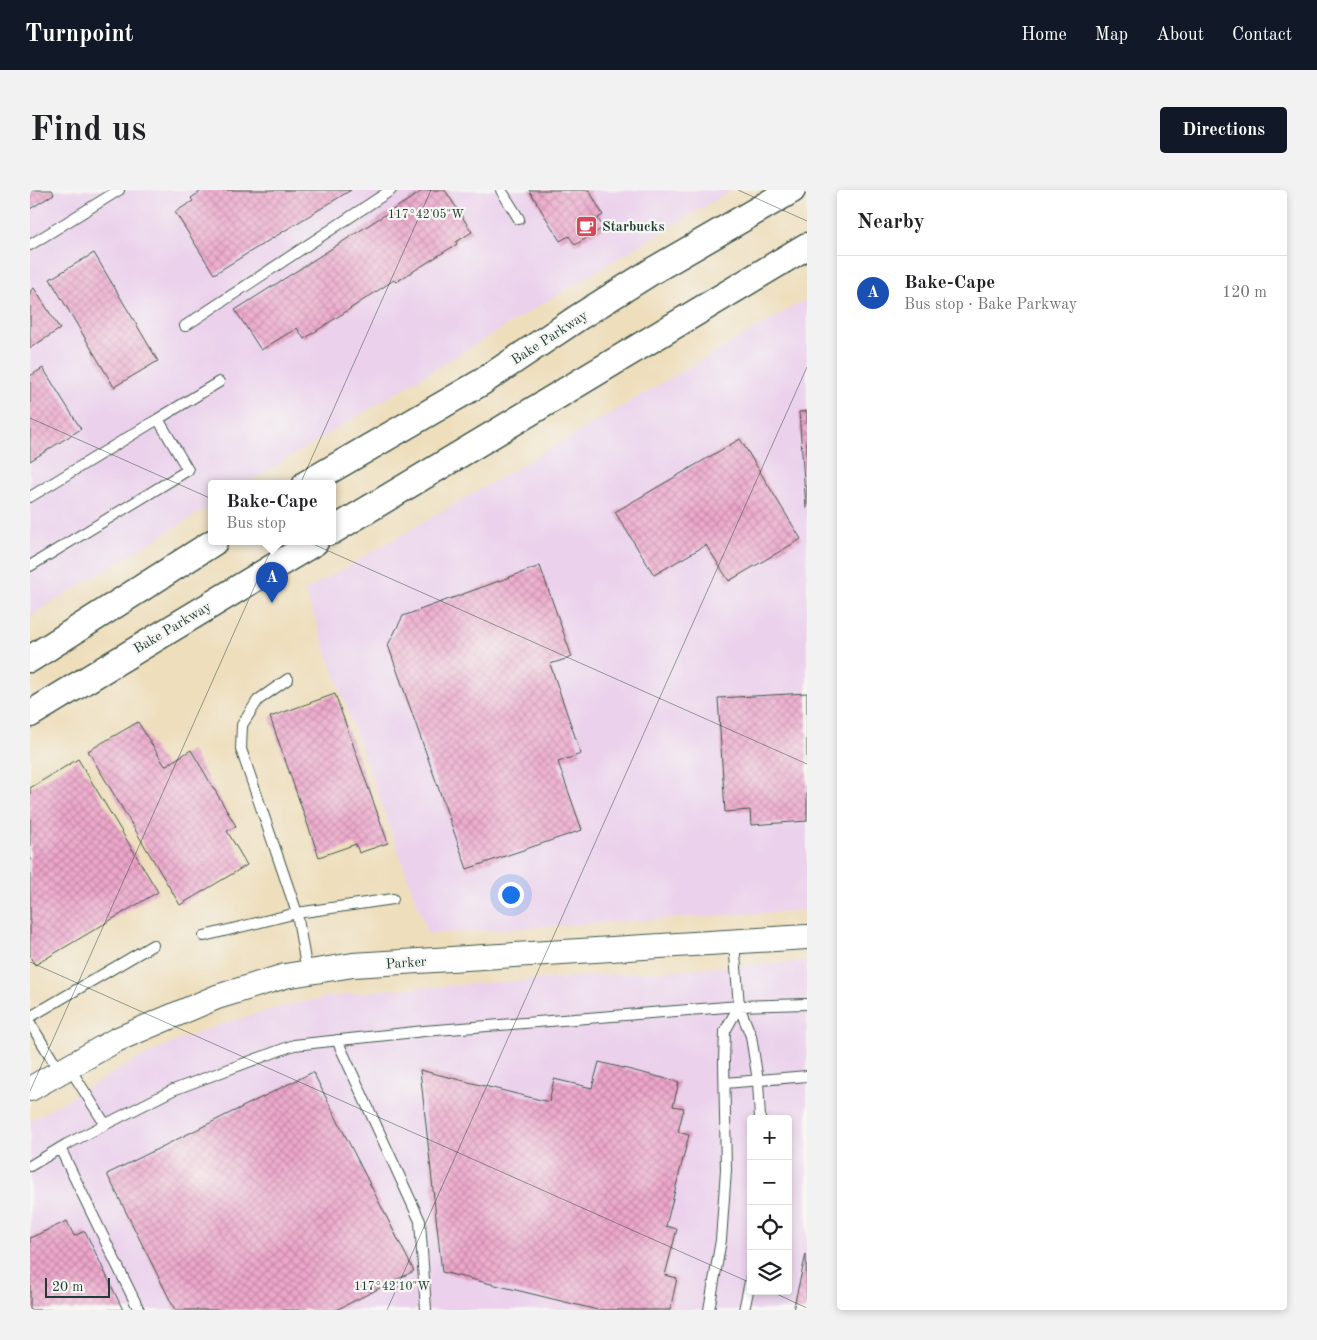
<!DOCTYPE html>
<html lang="en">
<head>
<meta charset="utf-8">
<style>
	:root { --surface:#fff; --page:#f2f2f2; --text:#202124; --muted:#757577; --line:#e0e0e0; --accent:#111827 }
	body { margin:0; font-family:"Old Standard TT",serif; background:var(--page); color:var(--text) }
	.controls { position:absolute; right:15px; bottom:15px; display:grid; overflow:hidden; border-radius:5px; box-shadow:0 2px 8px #0003 }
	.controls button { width:45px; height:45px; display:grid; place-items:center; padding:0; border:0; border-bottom:1px solid var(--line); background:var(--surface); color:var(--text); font:25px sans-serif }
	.scale { position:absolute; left:15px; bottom:12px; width:65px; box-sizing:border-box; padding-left:5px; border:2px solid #1f3d34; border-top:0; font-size:14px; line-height:18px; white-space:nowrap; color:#1f3d34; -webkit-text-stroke:4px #f6f6f2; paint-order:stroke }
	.you { position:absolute; left:480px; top:704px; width:18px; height:18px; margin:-12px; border:4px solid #fff; border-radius:50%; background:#1a73e8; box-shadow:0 0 0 8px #1a73e833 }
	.badge { display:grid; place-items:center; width:32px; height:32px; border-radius:50%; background:var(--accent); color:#fff; font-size:16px; font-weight:700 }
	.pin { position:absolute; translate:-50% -41px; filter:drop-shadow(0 1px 2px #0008) }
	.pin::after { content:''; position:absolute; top:26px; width:18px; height:15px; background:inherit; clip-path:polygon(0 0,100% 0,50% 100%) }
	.popup { position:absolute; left:178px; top:290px; width:128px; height:65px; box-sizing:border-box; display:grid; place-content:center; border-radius:5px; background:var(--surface); filter:drop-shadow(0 1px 4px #0005); font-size:16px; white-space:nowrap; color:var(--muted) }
	.popup b { font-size:19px; color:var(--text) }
	.popup::after { content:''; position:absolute; left:50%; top:100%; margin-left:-10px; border:10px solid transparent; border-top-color:var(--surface) }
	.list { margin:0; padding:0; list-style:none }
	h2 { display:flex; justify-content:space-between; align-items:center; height:65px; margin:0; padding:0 20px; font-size:21px }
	h2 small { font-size:16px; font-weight:400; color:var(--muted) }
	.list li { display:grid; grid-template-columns:32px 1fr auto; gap:15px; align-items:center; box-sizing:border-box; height:75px; padding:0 20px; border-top:1px solid var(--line) }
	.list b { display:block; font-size:19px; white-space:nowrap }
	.list p { margin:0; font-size:16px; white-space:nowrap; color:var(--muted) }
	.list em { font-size:16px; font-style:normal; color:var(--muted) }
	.icon { flex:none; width:28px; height:28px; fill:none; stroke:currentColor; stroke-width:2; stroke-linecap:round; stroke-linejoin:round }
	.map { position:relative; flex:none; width:777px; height:1120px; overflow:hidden; border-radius:5px }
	header { display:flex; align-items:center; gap:30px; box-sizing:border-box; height:70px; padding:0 25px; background:var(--accent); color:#fff }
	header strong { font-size:24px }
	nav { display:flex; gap:28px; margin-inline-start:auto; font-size:18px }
	.intro { display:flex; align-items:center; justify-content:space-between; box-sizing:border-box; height:120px; padding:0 30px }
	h1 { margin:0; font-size:35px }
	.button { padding:12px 22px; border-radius:5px; background:var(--accent); color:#fff; font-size:18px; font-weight:700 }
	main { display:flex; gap:30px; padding:0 30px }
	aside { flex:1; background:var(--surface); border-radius:5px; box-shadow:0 2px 8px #0003 }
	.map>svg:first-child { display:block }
	.built { fill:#ebd1ec; fill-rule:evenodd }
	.building { fill:url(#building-cross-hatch) }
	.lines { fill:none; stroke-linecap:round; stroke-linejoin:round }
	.service-casing { stroke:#3e5548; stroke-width:12 }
	.tertiary-casing { stroke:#3e5548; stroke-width:26 }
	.secondary-casing { stroke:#3e5548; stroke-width:29 }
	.service { stroke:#fff; stroke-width:10 }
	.tertiary { stroke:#fff; stroke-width:24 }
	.secondary { stroke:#fff; stroke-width:26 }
	.ticks { fill:none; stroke:#1f3d34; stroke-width:1; stroke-opacity:0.45 }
	.labels { text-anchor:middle; stroke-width:4.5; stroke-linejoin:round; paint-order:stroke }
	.poi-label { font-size:14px; font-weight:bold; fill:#1f3d34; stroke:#f6f6f2; text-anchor:start }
	.street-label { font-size:14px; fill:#1f3d34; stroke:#f6f6f2 }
	.ticks-label { font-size:12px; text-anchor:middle; fill:#1f3d34; stroke:#f6f6f2; stroke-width:4.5; stroke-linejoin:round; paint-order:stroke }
</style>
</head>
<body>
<header>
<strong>Turnpoint</strong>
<nav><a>Home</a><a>Map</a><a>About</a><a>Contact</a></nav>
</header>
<div class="intro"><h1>Find us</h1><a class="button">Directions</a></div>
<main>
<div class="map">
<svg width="777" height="1120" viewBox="0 0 777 1120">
	<defs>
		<pattern id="building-cross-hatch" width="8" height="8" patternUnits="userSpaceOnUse" patternTransform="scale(1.25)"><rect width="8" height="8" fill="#eea6cb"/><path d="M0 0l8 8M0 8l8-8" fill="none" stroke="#c088a6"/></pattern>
	</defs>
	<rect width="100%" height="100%" fill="#f6f6f2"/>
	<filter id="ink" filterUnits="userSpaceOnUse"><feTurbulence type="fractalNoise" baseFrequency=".02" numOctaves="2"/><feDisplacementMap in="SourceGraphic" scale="10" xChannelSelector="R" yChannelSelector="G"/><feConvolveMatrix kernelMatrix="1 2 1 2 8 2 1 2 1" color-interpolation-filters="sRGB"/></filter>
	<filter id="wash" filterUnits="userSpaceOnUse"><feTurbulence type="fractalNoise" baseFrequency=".0096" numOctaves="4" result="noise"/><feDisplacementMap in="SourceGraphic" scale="20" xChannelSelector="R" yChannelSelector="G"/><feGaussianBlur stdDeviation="1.12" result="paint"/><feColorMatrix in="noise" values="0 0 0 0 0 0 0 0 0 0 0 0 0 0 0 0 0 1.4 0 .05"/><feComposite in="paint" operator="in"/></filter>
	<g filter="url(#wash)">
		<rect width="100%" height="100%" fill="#eedebc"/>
		<!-- built -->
		<path class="built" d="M0,0H702L545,94L216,294H182V315L0,426Z
			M777,109V720L398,744L275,401Z
			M777,771V1120H0V931L109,868L149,850L196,833L239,820L297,807L353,800ZM721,929H758V1101H721Z"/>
		<g id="blocks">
			<!-- building -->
			<path class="building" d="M0,0H22L24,4L0,19Z
				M173,0H321L184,84L145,22L163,11L161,8Z
				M394,0H415L442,42L426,52L427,54L366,92L364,90L274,149L267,138L231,160L205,120Z
				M499,0H559L573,25L568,28L573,38L545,55L539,46L530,51Z
				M64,63L128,171L84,197L20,89Z
				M4,98L30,139L0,158V101Z
				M13,178L51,239L0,271V186Z
				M777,221V318H776L769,222Z
				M710,249L771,349L699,391L676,355L624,385L585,322Z
				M510,376L542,467L520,474L551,564L528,572L552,640L437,679L358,455L373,426Z
				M777,503V631L721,635L720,620L695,622L688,508Z
				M305,504L358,653L329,663L326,654L289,667L240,527Z
				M108,532L135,576L161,560L206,636L197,641L217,675L150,715L58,561Z
				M48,569L128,702L5,775L0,767V598Z
				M569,872L649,892L643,916L654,918L648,942L659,945L636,1036L647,1039L635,1085L647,1088L640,1120H568L412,1082L390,880L519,912L524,889L562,898Z
				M283,882L384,1081L306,1120H145L77,984Z
				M37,1031L44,1046L55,1041L93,1120H0V1048Z
				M776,1064L777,1120H763Z"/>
		</g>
	</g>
	<g filter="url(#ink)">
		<use href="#blocks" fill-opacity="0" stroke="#3e5548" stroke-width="1"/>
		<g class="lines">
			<defs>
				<path id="service" d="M471,0L489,29
					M0,55L89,0
					M155,136L361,0
					M0,307L128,229
					M0,376L158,280L128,229L189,192
					M258,489L228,510L212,535L211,559L267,723L277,782
					M174,746L267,723L363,709
					M704,752L709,816L721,846L728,891L730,929
					M0,827L123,755
					M0,833L30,882
					M307,850L390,1031L396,1120
					M39,877L75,934
					M695,893L777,886
					M30,958L109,1120
					M0,976L37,954L143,900L264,855L394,841L709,816L777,814
					M679,1120L691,1050L696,980L694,871L695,841L709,816
					M714,1120L721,1087"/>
				<path id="tertiary" d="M0,899L86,850L187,807L255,786L323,775L777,747"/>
				<path id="secondary" d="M276,294L452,192L549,127L624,80L762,0
					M302,341L777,56
					M0,469L184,352
					M0,524L285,352"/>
			</defs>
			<!-- service casing -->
			<use href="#service" class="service-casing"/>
			<!-- tertiary casing -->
			<use href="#tertiary" class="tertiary-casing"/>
			<!-- secondary casing -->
			<use href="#secondary" class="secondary-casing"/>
			<!-- service -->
			<use href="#service" class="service"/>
			<!-- tertiary -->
			<use href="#tertiary" class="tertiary"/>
			<!-- secondary -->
			<use href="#secondary" class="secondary"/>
		</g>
	</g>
	<!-- ticks -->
	<path class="ticks" d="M708,0L777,31M0,228L777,574M0,772L721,1093M0,901L401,0M740,1101L777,1118M357,1120L777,177"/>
	<!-- icons -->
	<defs>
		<symbol id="cafe-square" viewBox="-11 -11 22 22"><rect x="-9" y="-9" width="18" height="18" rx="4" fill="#d1495b" stroke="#f6f6f2"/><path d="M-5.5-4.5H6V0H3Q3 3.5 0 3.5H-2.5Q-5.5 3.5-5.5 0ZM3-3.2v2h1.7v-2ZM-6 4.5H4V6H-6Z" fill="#fff"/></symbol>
	</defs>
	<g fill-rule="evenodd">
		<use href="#cafe-square" x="544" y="24" width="25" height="25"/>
	</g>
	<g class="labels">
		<!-- poi labels -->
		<g class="poi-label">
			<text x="572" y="41">Starbucks</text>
		</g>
		<!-- street labels -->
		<g class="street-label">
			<text transform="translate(519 147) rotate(-33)" y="5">Bake Parkway</text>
			<text transform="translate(142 437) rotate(-31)" y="5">Bake Parkway</text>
			<text transform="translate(376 772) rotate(-4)" y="5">Parker</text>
		</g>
	</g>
	<g class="ticks-label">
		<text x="396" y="28">117°42'05"W</text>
		<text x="362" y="1100">117°42'10"W</text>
	</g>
</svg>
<div class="controls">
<button>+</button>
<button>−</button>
<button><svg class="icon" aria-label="locate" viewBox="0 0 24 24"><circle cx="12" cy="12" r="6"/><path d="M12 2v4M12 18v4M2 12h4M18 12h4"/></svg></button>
<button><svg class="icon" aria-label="layers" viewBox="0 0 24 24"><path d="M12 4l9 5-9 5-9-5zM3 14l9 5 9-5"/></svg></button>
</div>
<div class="scale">20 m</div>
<div class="you"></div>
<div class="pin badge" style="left:242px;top:413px;background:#1a4fb4">A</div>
<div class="popup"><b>Bake-Cape</b>Bus stop</div>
</div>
<aside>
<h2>Nearby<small></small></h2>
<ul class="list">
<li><span class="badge" style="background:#1a4fb4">A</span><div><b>Bake-Cape</b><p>Bus stop · Bake Parkway</p></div><em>120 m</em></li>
</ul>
</aside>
</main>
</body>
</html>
